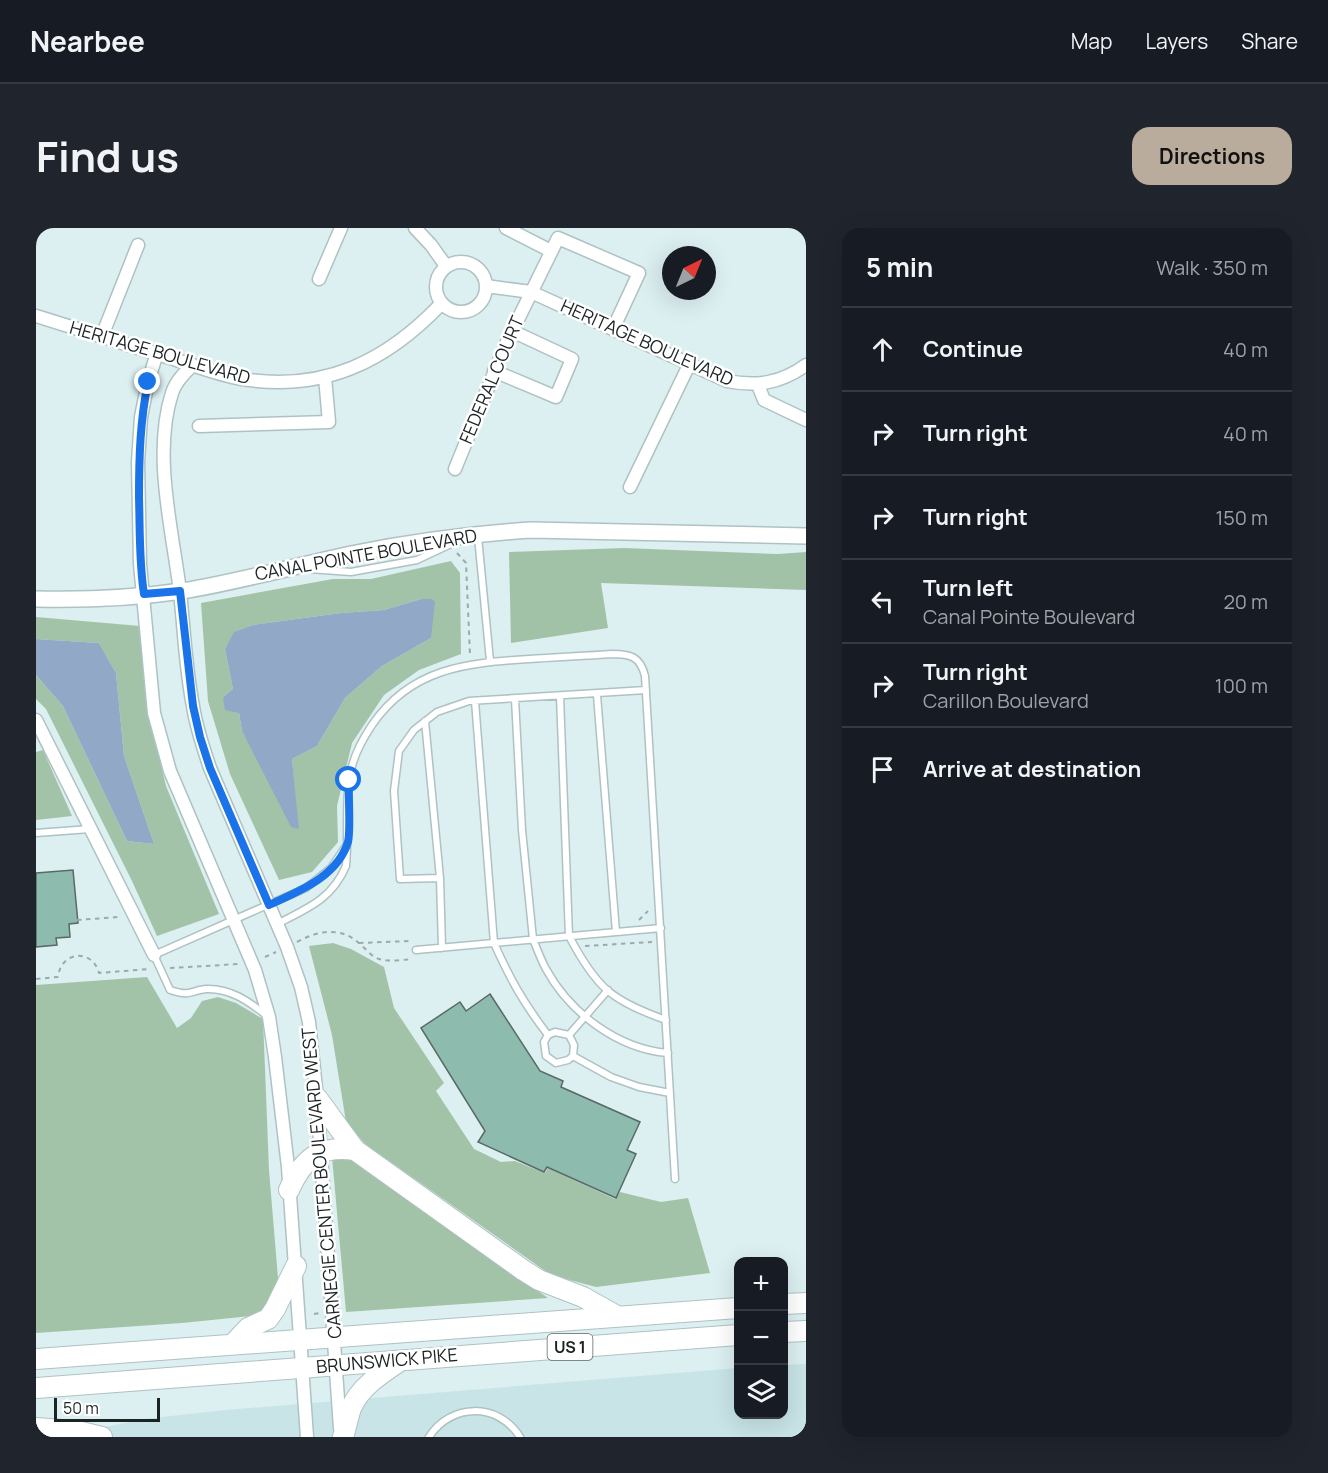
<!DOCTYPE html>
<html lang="en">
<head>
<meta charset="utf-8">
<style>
	:root { --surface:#171b24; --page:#20242c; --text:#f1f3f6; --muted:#9ea1a6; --line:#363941; --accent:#baac9c }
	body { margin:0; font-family:Manrope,sans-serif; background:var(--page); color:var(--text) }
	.controls { position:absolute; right:18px; bottom:18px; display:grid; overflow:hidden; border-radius:12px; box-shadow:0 6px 24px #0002 }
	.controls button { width:54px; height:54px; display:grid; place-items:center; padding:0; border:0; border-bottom:2px solid var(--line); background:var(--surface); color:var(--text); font:30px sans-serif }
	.compass { position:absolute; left:626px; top:18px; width:54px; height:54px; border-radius:50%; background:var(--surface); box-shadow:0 6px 24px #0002; rotate:43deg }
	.scale { position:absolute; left:18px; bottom:15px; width:106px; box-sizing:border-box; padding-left:6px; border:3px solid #1c2323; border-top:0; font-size:16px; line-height:21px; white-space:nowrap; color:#1c2323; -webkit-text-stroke:4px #fff; paint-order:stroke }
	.stop { position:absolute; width:18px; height:18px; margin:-14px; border:4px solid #1a73e8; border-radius:50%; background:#fff }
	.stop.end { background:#1a73e8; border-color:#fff; box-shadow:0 2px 6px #0008 }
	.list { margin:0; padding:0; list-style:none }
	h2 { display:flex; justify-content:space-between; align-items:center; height:78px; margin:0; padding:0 24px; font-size:26px }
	h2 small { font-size:20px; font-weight:400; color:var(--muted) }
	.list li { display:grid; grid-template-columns:39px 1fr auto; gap:18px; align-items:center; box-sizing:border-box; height:84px; padding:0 24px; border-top:2px solid var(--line) }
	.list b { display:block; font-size:22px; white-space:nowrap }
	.list p { margin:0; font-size:20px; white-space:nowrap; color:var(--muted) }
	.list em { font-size:20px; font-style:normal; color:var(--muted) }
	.icon { flex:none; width:33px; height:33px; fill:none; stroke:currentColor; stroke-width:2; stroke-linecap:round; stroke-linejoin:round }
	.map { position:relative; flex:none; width:770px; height:1209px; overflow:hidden; border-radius:18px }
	header { display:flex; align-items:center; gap:36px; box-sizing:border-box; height:84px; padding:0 30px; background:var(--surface); border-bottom:2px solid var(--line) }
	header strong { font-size:28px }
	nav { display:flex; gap:33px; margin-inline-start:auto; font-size:21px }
	.intro { display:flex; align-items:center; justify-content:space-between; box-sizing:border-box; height:144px; padding:0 36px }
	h1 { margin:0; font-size:42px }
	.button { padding:15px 27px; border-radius:18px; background:var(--accent); color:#111; font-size:21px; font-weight:700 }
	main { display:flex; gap:36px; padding:0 36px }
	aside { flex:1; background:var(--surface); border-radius:18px; box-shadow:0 6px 24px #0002 }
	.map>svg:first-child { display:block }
	.built { fill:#c8e4e7 }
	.green { fill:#a3c3a8; fill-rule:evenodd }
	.forest { fill:#a2c2a7 }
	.water { fill:#91a8c7 }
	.building { fill:#8dbbae; stroke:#596964; stroke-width:1.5 }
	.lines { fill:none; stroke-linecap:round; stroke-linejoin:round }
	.service-casing { stroke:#afc2c3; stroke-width:9 }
	.minor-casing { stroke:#afc2c3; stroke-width:15 }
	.tertiary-casing { stroke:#afc2c3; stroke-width:18 }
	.trunk-casing { stroke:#afc2c3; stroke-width:22 }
	.path { stroke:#9baaab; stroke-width:2; stroke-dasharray:4.5 4.5; stroke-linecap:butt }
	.service { stroke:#fff; stroke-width:6 }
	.minor { stroke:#fff; stroke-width:12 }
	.tertiary { stroke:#fff; stroke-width:15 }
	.trunk { stroke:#fff; stroke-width:20 }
	.route { stroke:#1a73e8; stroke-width:8 }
	.labels { text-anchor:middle; stroke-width:5; stroke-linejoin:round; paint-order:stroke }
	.shield { fill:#fff; stroke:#606565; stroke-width:1.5 }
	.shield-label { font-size:16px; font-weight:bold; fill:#1c2323 }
	.street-label { font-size:18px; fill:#1c2323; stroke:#fff }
</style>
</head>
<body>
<header>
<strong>Nearbee</strong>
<nav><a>Map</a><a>Layers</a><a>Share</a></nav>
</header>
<div class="intro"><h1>Find us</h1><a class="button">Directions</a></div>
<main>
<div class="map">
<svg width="770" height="1209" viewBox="0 0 770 1209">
	<rect width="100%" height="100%" fill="#dceff1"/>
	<!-- built -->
	<path class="built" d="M770,1136V1209H22L108,1191L190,1182L702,1140V1186H748V1137Z"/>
	<!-- green -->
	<path class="green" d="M415,333L424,345L425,426L383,442L348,467L316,515L301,578L302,614L276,644L243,652L194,546L172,473L165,375L297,351H335ZM385,371L395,410L346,438L309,470L281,518L256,531L262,601L206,503L203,485L187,469L197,461L189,421L199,404L217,397L305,385L348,382Z
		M0,389L104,398L113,488L130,558L183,686L121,708L96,653L10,481L0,471V447L27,478L91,613L118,616L88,528L80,445L63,415L0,411Z
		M7,522L36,588L0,592V524Z
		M297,715L315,721L348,739L358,780L408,855L400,863L438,921L465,934L479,933L509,945L512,940L579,971L584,964L625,974L652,970L674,1045L560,1059L515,1047L329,916L310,894L296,807L273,718Z
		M111,749L141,800L155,790L166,773L182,769L200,775L227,791L233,942L242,1050L240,1065L224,1087L146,1095L0,1105V757Z
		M296,929H312L512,1070L310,1084Z"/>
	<!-- forest -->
	<path class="forest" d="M588,320L742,326L770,324V362L565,355L572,400L475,415L473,324Z"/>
	<!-- water -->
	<path class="water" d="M385,371H396L399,374L395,410L346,438L309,470L281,518L256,531L263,601L255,599L206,503L203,485L189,482L187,469L197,461L189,421L198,404L217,397L305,385L348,382Z
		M0,411L63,415L80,445L88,528L118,616L91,613L27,478L0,447Z"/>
	<!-- building -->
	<path class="building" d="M37,642L42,695L33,696L34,709L20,710L21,717L0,719V645Z
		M454,766L504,843L527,853L525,859L604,894L591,922L600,926L580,970L511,939L508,944L442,914L449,903L385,800L424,774L430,783Z"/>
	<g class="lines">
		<defs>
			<path id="service" d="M442,309L454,433
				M273,341L315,344L381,332L417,315
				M561,467L580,704
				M524,468L533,708C543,727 555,748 571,762C587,776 610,785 630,792
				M479,471L486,602L497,711C501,721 505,732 510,741C534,785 582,821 632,825
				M439,473L458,715C474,751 488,776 512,807L508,814L510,828L520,835L532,832L537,828L575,849L603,859L634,865
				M389,493L404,650
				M0,605L54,601
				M241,696C272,680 296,671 310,638C313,605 308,569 316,538C320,523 328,509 336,497C375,440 430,435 493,431C521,429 548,428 576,426C594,426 604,428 609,448L639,951
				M406,720L404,650L364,651L358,563L363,523L378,502L401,484L433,473L610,462
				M380,722L625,700
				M230,787C212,773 194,760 170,761C152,763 156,769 134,762L118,727L270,660L295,640L310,618
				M512,807L519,804L533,807L572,762
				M533,807L538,817L537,828
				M393,1209C415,1175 462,1174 484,1209"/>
			<path id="minor" d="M379,0L395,17L410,38
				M470,0L515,23
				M400 59a25 25 0 1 1 50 0a25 25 0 1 1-50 0Z
				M283,51L305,0
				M450,58L495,64L691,153C721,159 745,155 770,137
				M0,88C44,102 87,115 131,129C155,136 181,147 206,151C288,164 350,134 406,75
				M66,108L102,17
				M121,125L112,154L105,189L102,234L104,336L118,485L134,543L219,742L233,789L239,829L252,939L271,1209
				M157,137C148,145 140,153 136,165C117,224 135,296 143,356C148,396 149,438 157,478C160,499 167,519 174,540L251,719L265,759L273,794L281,870L304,1200
				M458,143L520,169L536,131L476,103
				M722,157L728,172L770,192
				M163,198L293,194L289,149
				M419,241L469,118L522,10L603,45L577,101
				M594,259L653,137
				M0,492L118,727"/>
			<path id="tertiary" d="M0,371C48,372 98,370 146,363C202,354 258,338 315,326C374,314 435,306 495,302L770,308"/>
			<path id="trunk" d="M281,870L319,922L487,1042L503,1052L547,1069L581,1088
				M253,962C267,930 284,917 319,922
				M748,1076L770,1075
				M748,1104L770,1103
				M197,1116L212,1100L232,1091L239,1081L260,1038
				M0,1131L702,1080
				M0,1160L702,1107
				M0,1200L41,1203L66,1209
				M307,1209C310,1200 312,1189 315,1180C324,1159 346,1145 364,1133"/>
		</defs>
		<!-- service casing -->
		<use href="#service" class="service-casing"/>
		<!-- minor casing -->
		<use href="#minor" class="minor-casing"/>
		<!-- tertiary casing -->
		<use href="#tertiary" class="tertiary-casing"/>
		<!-- trunk casing -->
		<use href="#trunk" class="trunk-casing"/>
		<!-- path -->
		<path class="path" d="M421,325L430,335L434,427
			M41,692L83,689
			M603,692L612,683
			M261,714C283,702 306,698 325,717C331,722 336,729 343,731C353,734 366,732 376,731
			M323,715L374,713
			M549,718L616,714
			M229,729L240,724
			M134,740L203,736
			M0,751L22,749C25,723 56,720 63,745L113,741
			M278,1086L284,1085"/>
		<!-- service -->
		<use href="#service" class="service"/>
		<!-- minor -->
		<use href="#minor" class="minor"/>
		<!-- tertiary -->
		<use href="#tertiary" class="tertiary"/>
		<!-- trunk -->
		<use href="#trunk" class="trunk"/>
	</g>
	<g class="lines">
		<!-- route -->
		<path class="route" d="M112,154C104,193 103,230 103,269C104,302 103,334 108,366L144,363L157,478L164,509L174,540L233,677C263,663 301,649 312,614C315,602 312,567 313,552"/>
	</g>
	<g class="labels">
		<!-- shield labels -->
		<rect class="shield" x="511.5" y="1106" width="45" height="26" rx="4.5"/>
		<g class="shield-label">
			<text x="534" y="1125">US 1</text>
		</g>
		<!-- street labels -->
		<g class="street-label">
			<text transform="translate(611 115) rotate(24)" y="6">HERITAGE BOULEVARD</text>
			<text transform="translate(124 125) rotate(16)" y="6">HERITAGE BOULEVARD</text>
			<text transform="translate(456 152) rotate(-67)" y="6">FEDERAL COURT</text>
			<text transform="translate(330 327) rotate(-10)" y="6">CANAL POINTE BOULEVARD</text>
			<text transform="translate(286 955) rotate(-95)" y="6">CARNEGIE CENTER BOULEVARD WEST</text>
			<text transform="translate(351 1133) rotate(-5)" y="6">BRUNSWICK PIKE</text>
		</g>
	</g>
</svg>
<div class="controls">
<button>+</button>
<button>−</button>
<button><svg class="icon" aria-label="layers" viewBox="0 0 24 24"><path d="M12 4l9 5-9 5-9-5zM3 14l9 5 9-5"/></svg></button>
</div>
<svg class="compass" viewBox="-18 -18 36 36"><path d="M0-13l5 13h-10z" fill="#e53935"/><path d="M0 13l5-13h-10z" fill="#9ea1a6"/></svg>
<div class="scale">50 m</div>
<div class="stop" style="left:313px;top:552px"></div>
<div class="stop end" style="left:112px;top:154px"></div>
</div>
<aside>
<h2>5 min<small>Walk · 350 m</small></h2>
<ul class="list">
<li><svg class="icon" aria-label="ahead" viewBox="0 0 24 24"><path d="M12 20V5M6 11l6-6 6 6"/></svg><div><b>Continue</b></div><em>40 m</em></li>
<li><svg class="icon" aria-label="right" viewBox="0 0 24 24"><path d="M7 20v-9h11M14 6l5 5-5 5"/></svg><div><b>Turn right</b></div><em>40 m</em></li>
<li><svg class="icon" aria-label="right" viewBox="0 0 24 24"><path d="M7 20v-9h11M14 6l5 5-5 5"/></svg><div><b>Turn right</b></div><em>150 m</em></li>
<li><svg class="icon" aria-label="left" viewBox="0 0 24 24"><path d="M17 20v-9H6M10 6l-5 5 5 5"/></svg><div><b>Turn left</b><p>Canal Pointe Boulevard</p></div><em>20 m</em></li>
<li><svg class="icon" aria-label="right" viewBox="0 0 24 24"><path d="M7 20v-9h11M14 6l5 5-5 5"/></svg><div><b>Turn right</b><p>Carillon Boulevard</p></div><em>100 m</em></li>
<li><svg class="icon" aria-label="arrive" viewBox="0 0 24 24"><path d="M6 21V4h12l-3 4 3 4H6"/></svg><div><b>Arrive at destination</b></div></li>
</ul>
</aside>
</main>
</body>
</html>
